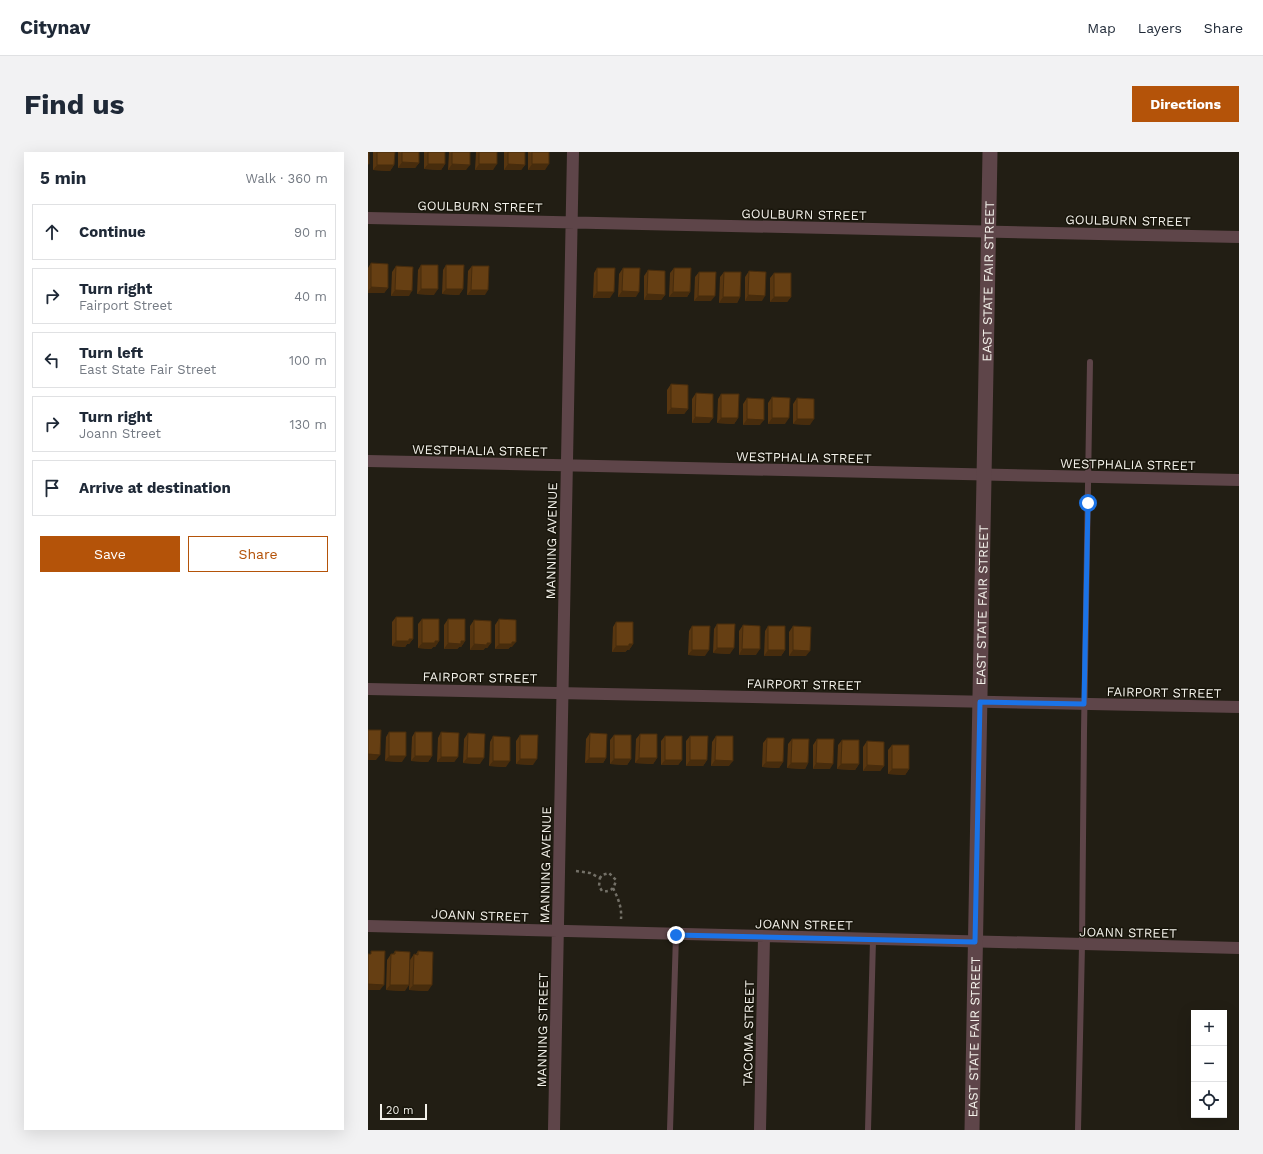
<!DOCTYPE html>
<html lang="en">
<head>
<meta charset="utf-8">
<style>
	:root { --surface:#fff; --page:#f2f2f3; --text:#1f2937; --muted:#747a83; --line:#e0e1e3; --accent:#b45309 }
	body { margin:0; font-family:"Work Sans",sans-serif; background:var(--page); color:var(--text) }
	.controls { position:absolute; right:12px; bottom:12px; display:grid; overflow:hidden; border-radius:0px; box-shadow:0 4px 16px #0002 }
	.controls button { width:36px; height:36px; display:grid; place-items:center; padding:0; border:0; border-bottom:1px solid var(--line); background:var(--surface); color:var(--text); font:20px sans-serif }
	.scale { position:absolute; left:12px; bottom:10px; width:47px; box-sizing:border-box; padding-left:4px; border:2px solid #f3f1ea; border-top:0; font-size:11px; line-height:14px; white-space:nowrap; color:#f3f1ea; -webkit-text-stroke:3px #18150b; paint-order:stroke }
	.stop { position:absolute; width:12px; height:12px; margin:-9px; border:3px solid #1a73e8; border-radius:50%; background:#fff }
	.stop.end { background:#1a73e8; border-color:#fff; box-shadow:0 1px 4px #0008 }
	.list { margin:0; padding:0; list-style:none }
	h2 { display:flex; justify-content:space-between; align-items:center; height:52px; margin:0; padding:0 16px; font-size:17px }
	h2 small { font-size:13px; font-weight:400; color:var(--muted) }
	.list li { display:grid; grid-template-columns:26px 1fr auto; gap:12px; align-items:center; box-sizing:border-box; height:56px; margin:0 8px 8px; padding:0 8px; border:1px solid var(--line); border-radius:0px }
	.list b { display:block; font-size:15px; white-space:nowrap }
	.list p { margin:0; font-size:13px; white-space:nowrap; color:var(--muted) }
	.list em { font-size:13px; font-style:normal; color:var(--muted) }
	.actions { display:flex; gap:8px; padding:12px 16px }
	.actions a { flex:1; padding:9px 0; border:1px solid var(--accent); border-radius:0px; text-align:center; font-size:14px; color:var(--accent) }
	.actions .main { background:var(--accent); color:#fff }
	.icon { flex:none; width:22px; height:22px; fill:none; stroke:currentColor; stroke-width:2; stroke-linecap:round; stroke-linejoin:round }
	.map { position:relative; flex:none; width:871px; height:978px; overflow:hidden; border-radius:0px }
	header { display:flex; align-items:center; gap:24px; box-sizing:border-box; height:56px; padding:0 20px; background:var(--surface); border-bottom:1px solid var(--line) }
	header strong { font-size:19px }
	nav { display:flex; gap:22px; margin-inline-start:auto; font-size:14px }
	.intro { display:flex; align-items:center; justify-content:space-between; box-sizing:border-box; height:96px; padding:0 24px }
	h1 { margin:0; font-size:28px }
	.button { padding:10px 18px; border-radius:0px; background:var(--accent); color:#fff; font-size:14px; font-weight:700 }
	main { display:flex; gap:24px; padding:0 24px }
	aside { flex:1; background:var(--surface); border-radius:0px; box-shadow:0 4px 16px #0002 }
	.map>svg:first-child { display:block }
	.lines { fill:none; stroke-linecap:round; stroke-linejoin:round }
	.path { stroke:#737067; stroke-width:2.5; stroke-dasharray:3 3; stroke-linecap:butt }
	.service { stroke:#5e4549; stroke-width:6 }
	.minor { stroke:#5e4549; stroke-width:12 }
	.tertiary { stroke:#5e4549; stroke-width:15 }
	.wall { fill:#583610 }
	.shaded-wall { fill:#472c0d }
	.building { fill:#663f13; stroke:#472c0d }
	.route { stroke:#1a73e8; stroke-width:5 }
	.labels { text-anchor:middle; stroke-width:3; stroke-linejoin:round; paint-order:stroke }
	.street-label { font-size:13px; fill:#f3f1ea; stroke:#18150b }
</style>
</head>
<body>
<header>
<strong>Citynav</strong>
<nav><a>Map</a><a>Layers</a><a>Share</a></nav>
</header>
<div class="intro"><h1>Find us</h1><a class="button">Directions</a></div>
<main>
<aside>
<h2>5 min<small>Walk · 360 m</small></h2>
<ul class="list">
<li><svg class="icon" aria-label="ahead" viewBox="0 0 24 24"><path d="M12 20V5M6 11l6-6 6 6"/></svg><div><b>Continue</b></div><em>90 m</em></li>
<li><svg class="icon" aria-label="right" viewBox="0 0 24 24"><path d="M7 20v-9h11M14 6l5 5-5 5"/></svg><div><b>Turn right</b><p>Fairport Street</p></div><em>40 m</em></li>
<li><svg class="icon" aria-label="left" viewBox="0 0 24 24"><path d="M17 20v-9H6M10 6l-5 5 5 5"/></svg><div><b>Turn left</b><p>East State Fair Street</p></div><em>100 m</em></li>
<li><svg class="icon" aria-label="right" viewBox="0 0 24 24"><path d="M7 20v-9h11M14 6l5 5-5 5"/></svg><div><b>Turn right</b><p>Joann Street</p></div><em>130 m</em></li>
<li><svg class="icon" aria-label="arrive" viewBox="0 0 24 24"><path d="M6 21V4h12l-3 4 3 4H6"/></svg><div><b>Arrive at destination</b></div></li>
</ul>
<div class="actions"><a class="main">Save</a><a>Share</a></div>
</aside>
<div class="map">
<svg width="871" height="978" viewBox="0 0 871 978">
	<rect width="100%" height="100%" fill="#221e14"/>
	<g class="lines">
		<!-- path -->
		<path class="path" d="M208,719L222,721L232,726L231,734L234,739C243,740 246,737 248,728L241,721L234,723L232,726
			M245,736C250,746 254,755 253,767"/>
		<!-- service -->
		<path class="service" d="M302,978L308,783
			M500,978L505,788
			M710,978L714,793L716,580L722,210"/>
		<!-- minor -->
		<path class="minor" d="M0,66L871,85
			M0,309L871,328
			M0,537L871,555
			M0,774L871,796
			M186,978L205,0
			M392,978L396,785"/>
		<!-- tertiary -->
		<path class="tertiary" id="s1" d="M604,978L622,0"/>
	</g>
	<!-- wall -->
	<path class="wall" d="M5,0H27L26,13L22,19L5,18Z
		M30,0H51V11L47,16H30Z
		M56,0H77V12L73,18L56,17Z
		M81,0H102L98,18H80Z
		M108,0H129L125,18H107Z
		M136,0H157V13L153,18H136Z
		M160,0H181L177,18H160Z
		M3,111L20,136L16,141H0V116Z
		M53,113L66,143L49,142L50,118Z
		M78,113L95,137L91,143L74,142L75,118Z
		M28,114L41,144H23L24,120Z
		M104,114L117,143H99L100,119Z
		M229,116L242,146H225L226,121Z
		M255,116L268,145H250L251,122Z
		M306,116L322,140L319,145H301L302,121Z
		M280,118L297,143L293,148H276V124Z
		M381,119L394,149H377V125Z
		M331,120L343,149H326L327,125Z
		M356,120L372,145L369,151H351L352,125Z
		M406,121L423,145L419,150H402V126Z
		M303,232L320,257L316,262H299V238Z
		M328,241L345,266L341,271H324V247Z
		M353,242L370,266L366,272L349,271L350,247Z
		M404,245L417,272H400V251Z
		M379,246L392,273H375V252Z
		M429,246L442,273L425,272V252Z
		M28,465L45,487L41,492H39L37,495L24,494V470Z
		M54,467L71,489L67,495H65L63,497L50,496V472Z
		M80,467L97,489L93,495H91L89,497H76V473Z
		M131,467L144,495H142L140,497H127V473Z
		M106,468L123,491L119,496H117L115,498H102V474Z
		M248,470L265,492L261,498H259L257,500H244L245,475Z
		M349,472L362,502L345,501L346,477Z
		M375,473L388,503H371V479Z
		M324,474L337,504L320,503L321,479Z
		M400,474L417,498L413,504H396L397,479Z
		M425,474L438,504H421V480Z
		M21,580L34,610L17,609L18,585Z
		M47,580L64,604L60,610L43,609L44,585Z
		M73,580L90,605L86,610H69L70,586Z
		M100,581L112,612L95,611L96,587Z
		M222,581L238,606L235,611H217L218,587Z
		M272,582L289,606L285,612L267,611L268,587Z
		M152,583L165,613L148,612V589Z
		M246,583L263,607L259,613L242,612V588Z
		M125,584L138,615L121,614L122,590Z
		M297,584L314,608L310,613H293V589Z
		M322,584L339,608L335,614H318V589Z
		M348,584L361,614H343L344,590Z
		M399,586L415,610L411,616L394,615L395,591Z
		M424,587L440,611L437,617L419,616L420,592Z
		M449,587L462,617H445V593Z
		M474,588L491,612L487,618L469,617L470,593Z
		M499,589L516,614L512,619H495V595Z
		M524,593L541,617L537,623L520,622V598Z
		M27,799L37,839L18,838L19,808L23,802H25Z
		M50,799L60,839L41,838L42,808L46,802H48Z"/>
	<!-- shaded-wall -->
	<path class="shaded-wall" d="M34,10L51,11L47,16H30Z
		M60,12H77L73,18L56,17Z
		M84,12L102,13L98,18H80Z
		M111,12H129L125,18H107Z
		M140,12L157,13L153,18H136Z
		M164,12H181L177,18H160Z
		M9,13H26L22,19L5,18Z
		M3,135L20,136L16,141H0V139Z
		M53,137H70L66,143L49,142Z
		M78,137H95L91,143L74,142Z
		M27,138L44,139L41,144H23Z
		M103,138H120L117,143H99Z
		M254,139L271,140L268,145H250Z
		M229,140H246L242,146H225Z
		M305,140H322L319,145H301Z
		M279,142L297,143L293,148H276Z
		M380,143L397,144L394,149H377Z
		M330,144H347L343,149H326Z
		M355,145H372L369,151H351Z
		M406,145H423L419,150H402Z
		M303,256L320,257L316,262H299Z
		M327,265L345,266L341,271H324Z
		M353,266H370L366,272L349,271Z
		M404,266H421L417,272H400Z
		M379,267L396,268L392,273H375Z
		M429,267H446L442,273L425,272Z
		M41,487H45L41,492H39L37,495L24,494L28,489Z
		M67,489H71L67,495H65L63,497L50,496L54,491Z
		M93,489H97L93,495H91L89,497H76L80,491Z
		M144,490H148L144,495H142L140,497H127L131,492Z
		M119,491H123L119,496H117L115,498H102L106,492Z
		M261,492H265L261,498H259L257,500H244L248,494Z
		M349,496H366L362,502L345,501Z
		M374,497H392L388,503H371Z
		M324,498H341L337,504L320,503Z
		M400,498H417L413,504H396Z
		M425,498L442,499L438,504H421Z
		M0,602L12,603L8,608H0Z
		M21,604H38L34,610L17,609Z
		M47,604H64L60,610L43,609Z
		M73,605H90L86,610H69Z
		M99,606H116L112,612L95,611Z
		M221,606H238L235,611H217Z
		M271,606H289L285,612L267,611Z
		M152,607H169L165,613L148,612Z
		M246,607H263L259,613L242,612Z
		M297,608H314L310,613H293Z
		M322,608H339L335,614H318Z
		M347,608L365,609L361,614H343Z
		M125,609H142L138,615L121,614Z
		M398,610H415L411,616L394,615Z
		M423,611H440L437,617L419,616Z
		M448,611L465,612L462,617H445Z
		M473,612H491L487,618L469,617Z
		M499,613L516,614L512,619H495Z
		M524,617H541L537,623L520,622Z
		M0,832L16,833L12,838H0Z
		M22,833H41L37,839L18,838Z
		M45,833H64L60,839L41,838Z"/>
	<!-- building -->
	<path class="building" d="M0,0H1V12H0Z
		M9,0H27L26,13H9Z
		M34,0H51V11L34,10Z
		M60,0H77V12H60Z
		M84,0H102V13L84,12Z
		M111,0H129V12H111Z
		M140,0H157V13L140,12Z
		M164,0H181V12H164Z
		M3,111L20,112V136L3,135Z
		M53,113H70V137H53Z
		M78,113H96L95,137H78Z
		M28,114L45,115L44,139L27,138Z
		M104,114H121L120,138H103Z
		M229,116H247L246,140H229Z
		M255,116H272L271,140L254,139Z
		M306,116H323L322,140H305Z
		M280,118L297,119V143L279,142Z
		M381,119L398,120L397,144L380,143Z
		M331,120H348L347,144H330Z
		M356,120H373L372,145H355Z
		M406,121H423V145H406Z
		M303,232L320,233V257L303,256Z
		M328,241L345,242V266L327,265Z
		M353,242H371L370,266H353Z
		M404,245L422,246L421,266H404Z
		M379,246L396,247V268L379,267Z
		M429,246L446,247V267H429Z
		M28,465H45V487H41V489H28Z
		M54,467H71V489H67V491H54Z
		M80,467H97V489H93V492L80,491Z
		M131,467L148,468V490H144V492H131Z
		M106,468L123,469V491H119V493L106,492Z
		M248,470H265V492H261V494H248Z
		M349,472H367L366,496H349Z
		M375,473L392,474V497H374Z
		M324,474H342L341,498H324Z
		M400,474H417V498H400Z
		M425,474L443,475L442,499L425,498Z
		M0,578H13L12,603L0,602Z
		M21,580H38V604H21Z
		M47,580H64V604H47Z
		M73,580L91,581L90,605H73Z
		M100,581L117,582L116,606H99Z
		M222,581L239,582L238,606H221Z
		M272,582H289V606H271Z
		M152,583H170L169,607H152Z
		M246,583H263V607H246Z
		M125,584L142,585V609H125Z
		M297,584H314V608H297Z
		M322,584H340L339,608H322Z
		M348,584H365V609L347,608Z
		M399,586H416L415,610H398Z
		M424,587H441L440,611H423Z
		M449,587H466L465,612L448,611Z
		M474,588H491V612H473Z
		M499,589L516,590V614L499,613Z
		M524,593H541V617H524Z
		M3,799H17L16,833L0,832V802H3Z
		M27,799L42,800L41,833H22L23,802H27Z
		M50,799L65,800L64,833H45L46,802L50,803Z"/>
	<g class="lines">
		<!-- route -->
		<path class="route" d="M308,783L607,790L612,550L716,552L720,351"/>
	</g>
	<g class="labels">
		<!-- street labels -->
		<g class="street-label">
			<text transform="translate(112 54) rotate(1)" y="5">GOULBURN STREET</text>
			<text transform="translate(436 62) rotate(1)" y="5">GOULBURN STREET</text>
			<text transform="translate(760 68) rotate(1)" y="5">GOULBURN STREET</text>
			<text dy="5" stroke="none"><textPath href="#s1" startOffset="849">EAST STATE FAIR STREET</textPath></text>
			<text transform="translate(112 298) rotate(1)" y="5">WESTPHALIA STREET</text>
			<text transform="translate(436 305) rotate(1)" y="5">WESTPHALIA STREET</text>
			<text transform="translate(760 312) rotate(1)" y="5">WESTPHALIA STREET</text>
			<text transform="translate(183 389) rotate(-89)" y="5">MANNING AVENUE</text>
			<text dy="5" stroke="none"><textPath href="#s1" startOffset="525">EAST STATE FAIR STREET</textPath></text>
			<text transform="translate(112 525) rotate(1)" y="5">FAIRPORT STREET</text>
			<text transform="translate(436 532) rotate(1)" y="5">FAIRPORT STREET</text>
			<text transform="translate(796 540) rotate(1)" y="5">FAIRPORT STREET</text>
			<text transform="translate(177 713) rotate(-89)" y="5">MANNING AVENUE</text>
			<text transform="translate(112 763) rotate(2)" y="5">JOANN STREET</text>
			<text transform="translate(436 772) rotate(1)" y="5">JOANN STREET</text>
			<text transform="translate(760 780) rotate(1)" y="5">JOANN STREET</text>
			<text transform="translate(174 878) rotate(-89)" y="5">MANNING STREET</text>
			<text transform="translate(380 881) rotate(-89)" y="5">TACOMA STREET</text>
			<text dy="5" stroke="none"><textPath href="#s1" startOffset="93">EAST STATE FAIR STREET</textPath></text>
		</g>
	</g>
</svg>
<div class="controls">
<button>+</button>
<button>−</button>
<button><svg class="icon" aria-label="locate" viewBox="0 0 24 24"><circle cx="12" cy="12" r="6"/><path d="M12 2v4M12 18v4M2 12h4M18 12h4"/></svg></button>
</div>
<div class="scale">20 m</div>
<div class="stop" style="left:720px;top:351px"></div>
<div class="stop end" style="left:308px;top:783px"></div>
</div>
</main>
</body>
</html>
